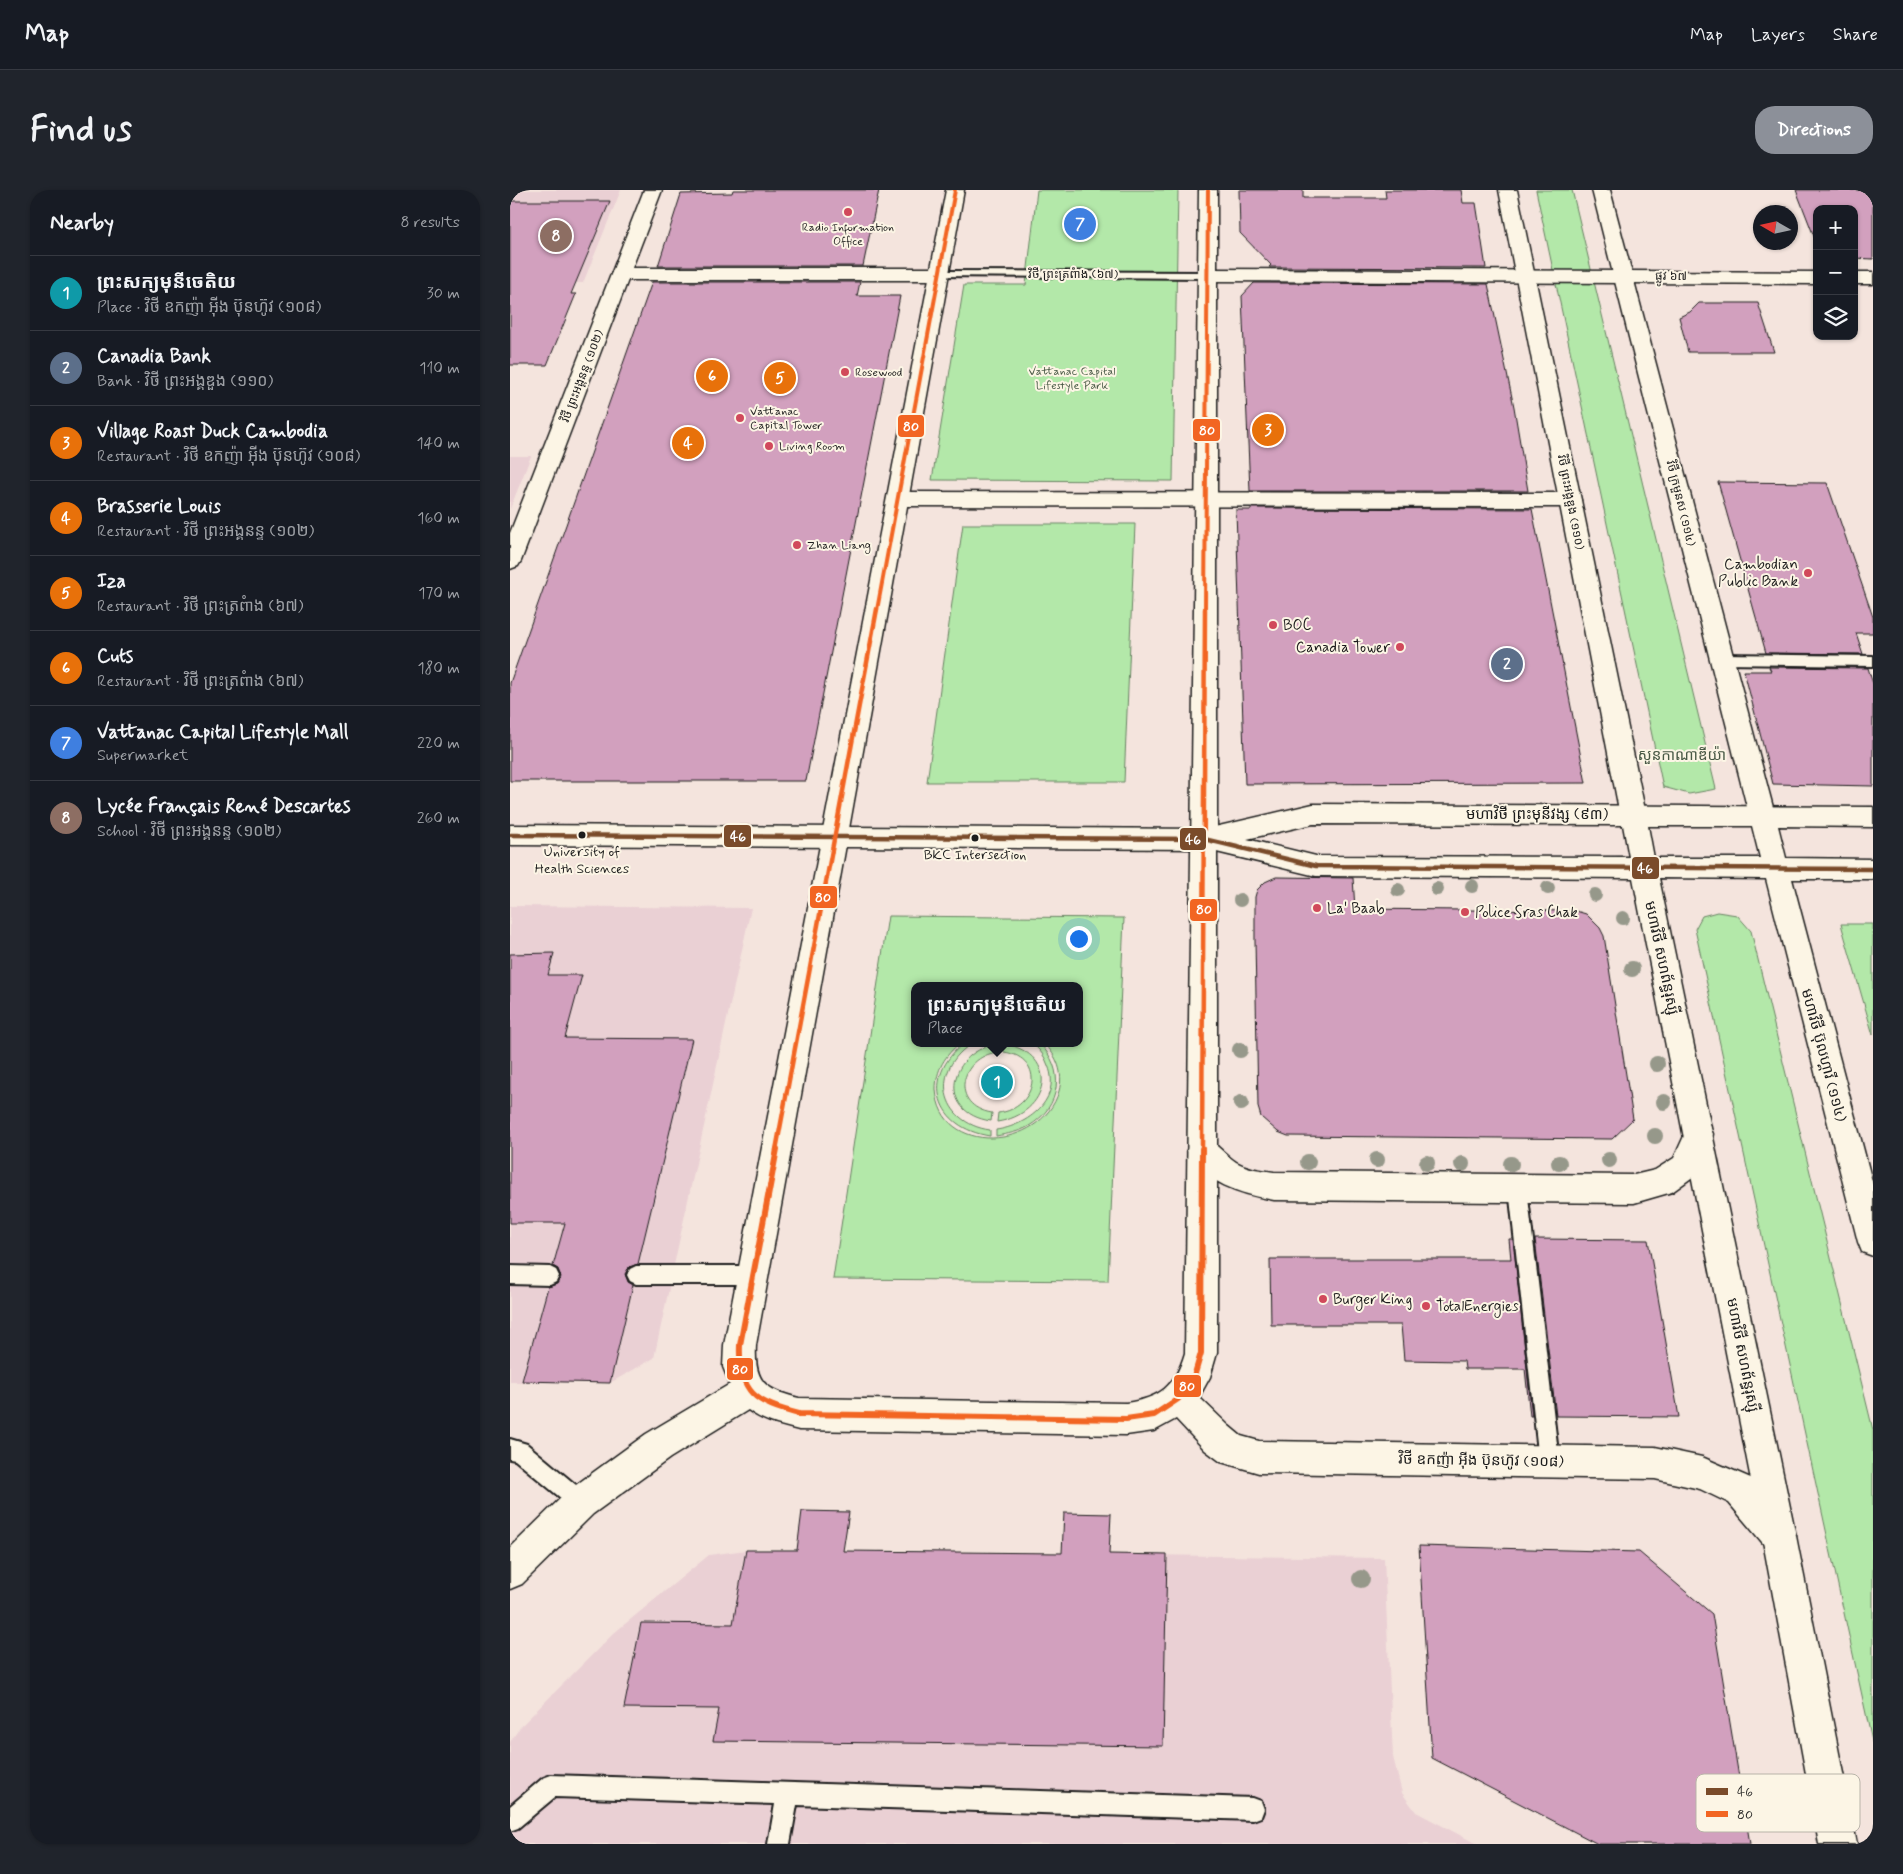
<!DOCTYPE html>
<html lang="en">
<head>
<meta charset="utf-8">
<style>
	:root { --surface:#171b24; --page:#20242c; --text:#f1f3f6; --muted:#9ea1a6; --line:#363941; --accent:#8c9099 }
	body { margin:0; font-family:Mynerve,"Noto Sans Khmer",sans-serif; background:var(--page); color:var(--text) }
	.controls { position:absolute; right:15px; top:15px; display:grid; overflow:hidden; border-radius:10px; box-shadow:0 1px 4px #0004 }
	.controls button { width:45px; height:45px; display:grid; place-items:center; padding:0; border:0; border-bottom:1px solid var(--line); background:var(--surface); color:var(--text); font:25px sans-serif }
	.compass { position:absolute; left:1243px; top:15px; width:45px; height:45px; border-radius:50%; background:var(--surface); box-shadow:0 1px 4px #0004; rotate:279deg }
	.you { position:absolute; left:568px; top:748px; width:18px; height:18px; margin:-12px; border:4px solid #fff; border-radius:50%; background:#1a73e8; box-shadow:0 0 0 8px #1a73e833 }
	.badge { display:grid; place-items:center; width:32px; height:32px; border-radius:50%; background:var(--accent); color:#fff; font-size:16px; font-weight:700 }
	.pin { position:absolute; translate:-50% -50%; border:2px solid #fff; box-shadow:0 1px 5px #0006 }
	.popup { position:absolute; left:401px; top:792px; width:172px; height:65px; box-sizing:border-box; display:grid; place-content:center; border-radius:10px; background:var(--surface); filter:drop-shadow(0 1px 4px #0005); font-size:16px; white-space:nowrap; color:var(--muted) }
	.popup b { font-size:19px; color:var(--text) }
	.popup::after { content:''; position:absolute; left:50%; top:100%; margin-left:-10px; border:10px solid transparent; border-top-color:var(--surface) }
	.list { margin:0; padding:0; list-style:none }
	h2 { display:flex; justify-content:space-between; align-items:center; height:65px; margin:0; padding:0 20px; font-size:21px }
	h2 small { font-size:16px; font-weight:400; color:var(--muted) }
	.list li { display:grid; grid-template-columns:32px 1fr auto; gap:15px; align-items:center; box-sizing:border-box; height:75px; padding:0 20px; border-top:1px solid var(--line) }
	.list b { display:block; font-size:19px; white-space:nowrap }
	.list p { margin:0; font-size:16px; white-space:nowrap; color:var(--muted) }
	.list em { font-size:16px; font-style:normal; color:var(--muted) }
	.icon { flex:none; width:28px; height:28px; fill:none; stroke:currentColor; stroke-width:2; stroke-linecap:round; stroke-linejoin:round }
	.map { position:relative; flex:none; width:1363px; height:1654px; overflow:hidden; border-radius:20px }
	header { display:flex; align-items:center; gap:30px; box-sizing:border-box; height:70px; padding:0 25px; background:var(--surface); border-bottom:1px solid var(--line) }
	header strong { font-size:24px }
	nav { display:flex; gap:28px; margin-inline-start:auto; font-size:18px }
	.intro { display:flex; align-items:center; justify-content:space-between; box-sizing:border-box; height:120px; padding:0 30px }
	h1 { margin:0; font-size:35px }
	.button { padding:12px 22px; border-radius:20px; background:var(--accent); color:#fff; font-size:18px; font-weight:700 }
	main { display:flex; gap:30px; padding:0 30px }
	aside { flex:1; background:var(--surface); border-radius:20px; box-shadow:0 1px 4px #0004 }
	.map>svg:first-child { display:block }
	.built { fill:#ead0d4 }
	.green { fill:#b3e8a9; stroke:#688262; fill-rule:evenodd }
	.building { fill:#d2a0be; stroke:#1c1c1c }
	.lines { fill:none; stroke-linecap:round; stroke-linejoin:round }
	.lane-casing { stroke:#1c1c1c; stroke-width:4 }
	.street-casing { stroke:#1c1c1c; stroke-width:3 }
	.secondary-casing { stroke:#1c1c1c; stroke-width:3 }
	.primary-casing { stroke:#1c1c1c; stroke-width:3 }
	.highway-casing { stroke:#1c1c1c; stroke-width:3 }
	.lane { fill:#fcf5e5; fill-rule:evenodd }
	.street { fill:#fcf5e5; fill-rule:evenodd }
	.secondary { fill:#fcf5e5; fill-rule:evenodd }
	.primary { fill:#fcf5e5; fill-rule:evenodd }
	.highway { fill:#fcf5e5; fill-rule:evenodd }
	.bus-1-casing { stroke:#fcf5e5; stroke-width:8 }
	.bus-2-far2-casing { stroke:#fcf5e5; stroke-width:6 }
	.bus-2-far1-casing { stroke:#fcf5e5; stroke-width:8 }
	.bus-2-casing { stroke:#fcf5e5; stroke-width:10 }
	.bus-1 { stroke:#7a4b2a; stroke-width:4.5 }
	.bus-2-far2 { stroke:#f26522; stroke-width:4 }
	.bus-2-far1 { stroke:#f26522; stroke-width:4.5 }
	.bus-2 { stroke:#f26522; stroke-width:6 }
	.tree { fill:#96988a }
	.poi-dot { fill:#d1495b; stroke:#fcf5e5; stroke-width:2 }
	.bus-dot { fill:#1c1c1c; stroke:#fcf5e5; stroke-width:2 }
	.labels { text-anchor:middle; stroke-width:4; stroke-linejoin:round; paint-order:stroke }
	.far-poi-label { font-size:12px; fill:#1c1c1c; stroke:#fcf5e5; text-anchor:start }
	.far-street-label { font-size:12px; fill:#1c1c1c; stroke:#fcf5e5 }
	.far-park-label { font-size:12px; fill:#495946; stroke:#fcf5e5 }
	.bus-label { font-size:14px; fill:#1c1c1c; stroke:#fcf5e5 }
	.poi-label { font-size:15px; fill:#1c1c1c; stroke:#fcf5e5; text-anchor:start }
	.park-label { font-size:15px; fill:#495946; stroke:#fcf5e5 }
	.street-label { font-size:15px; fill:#1c1c1c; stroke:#fcf5e5 }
	.key { fill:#fcf5e5; stroke:#b9b4a9; stroke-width:1 }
	.key-label { font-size:14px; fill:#1c1c1c }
	.line-badge { stroke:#fcf5e5; stroke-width:2 }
	.badge-label { font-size:14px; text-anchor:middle; font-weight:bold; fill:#fff }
</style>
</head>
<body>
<header>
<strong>Map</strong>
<nav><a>Map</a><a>Layers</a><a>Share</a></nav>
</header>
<div class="intro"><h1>Find us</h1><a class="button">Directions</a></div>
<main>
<aside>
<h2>Nearby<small>8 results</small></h2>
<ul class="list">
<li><span class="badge" style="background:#0f9aa8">1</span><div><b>ព្រះសក្យមុនីចេតិយ</b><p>Place · វិថី ឧកញ៉ា អ៊ីង ប៊ុនហ៊ូវ (១០៨)</p></div><em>30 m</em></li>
<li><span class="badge" style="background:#5c6f8a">2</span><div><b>Canadia Bank</b><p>Bank · វិថី ព្រះអង្គឌួង (១១០)</p></div><em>110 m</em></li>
<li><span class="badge" style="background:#e8710a">3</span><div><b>Village Roast Duck Cambodia</b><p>Restaurant · វិថី ឧកញ៉ា អ៊ីង ប៊ុនហ៊ូវ (១០៨)</p></div><em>140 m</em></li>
<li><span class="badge" style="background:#e8710a">4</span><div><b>Brasserie Louis</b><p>Restaurant · វិថី ព្រះអង្គនន្ទ (១០២)</p></div><em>160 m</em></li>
<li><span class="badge" style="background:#e8710a">5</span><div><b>Iza</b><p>Restaurant · វិថី ព្រះត្រពំាង (៦៧)</p></div><em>170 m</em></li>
<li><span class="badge" style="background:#e8710a">6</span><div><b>Cuts</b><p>Restaurant · វិថី ព្រះត្រពំាង (៦៧)</p></div><em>180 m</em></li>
<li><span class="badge" style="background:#3f7fe0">7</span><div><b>Vattanac Capital Lifestyle Mall</b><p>Supermarket</p></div><em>220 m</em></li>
<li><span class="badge" style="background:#8d6e63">8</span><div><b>Lycée Français René Descartes</b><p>School · វិថី ព្រះអង្គនន្ទ (១០២)</p></div><em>260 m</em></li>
</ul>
</aside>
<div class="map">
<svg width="1363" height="1654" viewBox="0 0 1363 1654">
	<rect width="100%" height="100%" fill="#f4e4dd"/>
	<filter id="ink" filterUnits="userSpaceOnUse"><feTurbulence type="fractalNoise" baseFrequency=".02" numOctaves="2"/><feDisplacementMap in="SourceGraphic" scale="10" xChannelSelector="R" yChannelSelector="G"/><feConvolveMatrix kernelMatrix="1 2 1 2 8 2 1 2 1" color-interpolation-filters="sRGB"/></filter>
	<g filter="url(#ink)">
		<!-- built -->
		<path class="built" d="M0,0H111L73,93L0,92Z
			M0,266H21L0,319Z
			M0,716L241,718L144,1168L100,1193L0,1192Z
			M236,1360L874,1368L883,1567L892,1603L906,1622L967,1654H0V1552L11,1536L104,1443L199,1365Z"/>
		<!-- green -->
		<path class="green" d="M527,0H668L663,291L422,290L454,95H516Z
			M1026,0H1062L1206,599L1179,604L1153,597Z
			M453,334H625L614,592H417Z
			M1207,722L1227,725L1241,741L1363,1240V1556L1185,739L1192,726Z
			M378,726L614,728L598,1091L323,1089ZM404,796H570V853H534C547,866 554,883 549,901C532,961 429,967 426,899C426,880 435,865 450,853H404Z
			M1331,734H1363V845Z
			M454,853H463C419,879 430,933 480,940V946C426,938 410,888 454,853Z
			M520,853H529C556,879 551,917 519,936C509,942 497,944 486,946V940C517,936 554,909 537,873C534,865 528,857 520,853Z
			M489,854L488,862C449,867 439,916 482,923L481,931C425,923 439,859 489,854Z
			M495,854C551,865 540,924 487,932L488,923C527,919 537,868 494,862Z"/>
		<!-- building -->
		<path class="building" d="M223,0H369L353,76H148L171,4L222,3Z
			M729,0H793V8H876L875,0H951L953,13H966L976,78L759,77L761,75L730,43Z
			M1286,0H1363V69L1344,68V19H1307V54Z
			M0,11H100L61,104H66L37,175H0Z
			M142,92H350L347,106H390L296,591H0V493Z
			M744,93L978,94L1004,217L1018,301H740L732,106Z
			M1189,113H1248L1264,162H1178L1169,127L1180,122Z
			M1208,292L1317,293L1363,427V443H1346L1353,464L1256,463Z
			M741,318L1022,319L1076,593L735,594L726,320H741Z
			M1259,477L1358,478L1363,494V596L1263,594L1234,481H1261Z
			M766,687L843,688L845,719L1066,721L1076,724L1090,738L1094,746L1123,929L1102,949L778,946L768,942L751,927L748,917L745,750V707L747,700L755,692Z
			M44,763L38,785H72L55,848L182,849L128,1074L119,1077L115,1084L118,1092L123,1095L100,1193L12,1191L38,1097L47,1094L51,1087L48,1079L43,1076L55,1033H0V764Z
			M999,1049H1003L1022,1226H1020L1015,1179H955L954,1171L894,1170L891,1135H761L760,1069H1001Z
			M1025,1049L1138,1050L1169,1227L1046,1226Z
			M292,1321L339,1322L333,1361L552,1363L554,1323L601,1324L599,1364L657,1365L653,1556L203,1551L209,1519L114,1518L131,1433L223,1434L236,1360H287Z
			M909,1356L1129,1362L1202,1424L1240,1654H1088L922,1568Z"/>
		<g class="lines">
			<defs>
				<path id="lane" d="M429,81L698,82L703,85L698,88L425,86L424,84Z
					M1211,464L1363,466V476L1211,474L1206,473L1204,469L1206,465Z
					M1008,991L1014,993L1017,999L1049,1271L1046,1278L1039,1281L1032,1278L1029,1271L999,999L1002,993Z
					M0,1076L40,1077L46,1080L49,1086L46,1092L40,1095L0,1094Z
					M126,1076H243L249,1079L252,1085L249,1091L243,1094H126L120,1091L117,1085L120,1079Z
					M0,1249L17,1254L78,1305L81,1312L78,1319L71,1322L64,1319L5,1270L0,1269Z
					M41,1585L743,1608L751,1611L754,1619L751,1627L743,1630L287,1615L280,1654H258L265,1614L45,1607L8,1638L0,1641V1616L33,1588Z"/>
				<path id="street" d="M134,0H152L122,78H429L436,80L438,84L436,88L429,90H118L11,371L8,376L0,379V343Z
					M698,79L1307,82V94L698,91L691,89L689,85L691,81Z
					M1344,82H1363V94H1344Z
					M388,302L1060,303L1068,305L1071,310L1068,315L1060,317L388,316L380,314L377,309L380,304Z
					M1189,931L1199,935L1203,944L1184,986L1162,1002L1124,1013L764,1010C731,1004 693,993 677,960L682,951L692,947C706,952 714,964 726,972C738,979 751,980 764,982L1124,985L1145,980L1164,968L1179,935Z"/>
				<path id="secondary" d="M436,0H454L246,1155C244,1192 254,1199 289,1208L616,1213C650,1208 665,1197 675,1163L689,0H707V1163L700,1187L689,1207L719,1236L731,1246L749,1251L1145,1257L1192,1267L1243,1289L1281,1334L1286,1346L1281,1358L1269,1363L1257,1358L1219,1313L1190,1299L1145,1289L749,1283L711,1272L695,1260L666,1229L644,1241L616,1245L289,1240C270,1235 254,1232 238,1220L160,1268L83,1324L12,1394L0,1399V1358L59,1300L136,1244L220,1194L213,1177L214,1155Z"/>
				<path id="primary" d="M989,0H1007L1136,625L1132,632L1123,635L1114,632L1110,625Z
					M1082,0H1100L1265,625L1261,632L1252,635L1243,632L1239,625Z"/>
				<path id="highway" d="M803,614L1363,617V637L1268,636L1276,668L1363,669V689H1282L1363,995V1066L1352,1062L1348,1052L1256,689L1149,688L1286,1346L1347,1654H1309L1252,1346L1123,688L806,686L694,659L0,655V635L696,639ZM803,634L1113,635L1119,667L806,666L737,649ZM1138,636H1242L1250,668H1144Z"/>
			</defs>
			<!-- lane casing -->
			<use href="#lane" class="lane-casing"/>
			<!-- street casing -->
			<use href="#street" class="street-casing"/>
			<!-- secondary casing -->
			<use href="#secondary" class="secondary-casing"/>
			<!-- primary casing -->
			<use href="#primary" class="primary-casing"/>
			<!-- highway casing -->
			<use href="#highway" class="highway-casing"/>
			<!-- lane -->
			<use href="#lane" class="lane"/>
			<!-- street -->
			<use href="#street" class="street"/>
			<!-- secondary -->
			<use href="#secondary" class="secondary"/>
			<!-- primary -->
			<use href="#primary" class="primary"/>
			<!-- highway -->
			<use href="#highway" class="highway"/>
			<defs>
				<path id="bus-1" d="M0,645L694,649L806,676L1363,679"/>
				<path id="bus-2-far2" d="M367,420L445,0
					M695,420L698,0"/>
				<path id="bus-2-far1" d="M266,960L367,419
					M692,960L695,419"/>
				<path id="bus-2" d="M267,959L230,1155C228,1203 246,1213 289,1224L616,1229L644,1225L668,1209L684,1187L691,1163L692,959"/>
			</defs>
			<!-- bus-1 casing -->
			<use href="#bus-1" class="bus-1-casing"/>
			<!-- bus-2-far2 casing -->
			<use href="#bus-2-far2" class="bus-2-far2-casing"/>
			<!-- bus-2-far1 casing -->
			<use href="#bus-2-far1" class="bus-2-far1-casing"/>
			<!-- bus-2 casing -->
			<use href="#bus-2" class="bus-2-casing"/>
			<!-- bus-1 -->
			<use href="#bus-1" class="bus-1"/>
			<!-- bus-2-far2 -->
			<use href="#bus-2-far2" class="bus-2-far2"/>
			<!-- bus-2-far1 -->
			<use href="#bus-2-far1" class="bus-2-far1"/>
			<!-- bus-2 -->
			<use href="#bus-2" class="bus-2"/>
		</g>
		<!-- trees -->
		<g class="tree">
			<circle cx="962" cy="696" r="7"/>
			<circle cx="1038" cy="698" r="7"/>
			<circle cx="927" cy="699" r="7"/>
			<circle cx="888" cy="700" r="7"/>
			<circle cx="1085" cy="705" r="7"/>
			<circle cx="730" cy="710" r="7"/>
			<circle cx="1113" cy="728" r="7"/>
			<circle cx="1122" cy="779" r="8"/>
			<circle cx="730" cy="860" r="8"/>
			<circle cx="1147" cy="874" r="8"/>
			<circle cx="1154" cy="912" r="8"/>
			<circle cx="731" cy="913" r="8"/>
			<circle cx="1145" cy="946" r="8"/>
			<circle cx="867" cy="970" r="8"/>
			<circle cx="1099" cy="970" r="8"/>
			<circle cx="798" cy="972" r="8"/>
			<circle cx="917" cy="973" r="8"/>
			<circle cx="1049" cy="973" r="8"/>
			<circle cx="952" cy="974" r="8"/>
			<circle cx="1001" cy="974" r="8"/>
			<circle cx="851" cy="1389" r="9"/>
		</g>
	</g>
	<!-- markers -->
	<g class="poi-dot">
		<circle cx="338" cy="22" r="5"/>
		<circle cx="335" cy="182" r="5"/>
		<circle cx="230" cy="228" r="5"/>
		<circle cx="259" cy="256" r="5"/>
		<circle cx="287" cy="355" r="5"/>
		<circle cx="1298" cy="383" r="5"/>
		<circle cx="763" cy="435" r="5"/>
		<circle cx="890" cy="457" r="5"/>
		<circle cx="807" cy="718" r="5"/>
		<circle cx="955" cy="722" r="5"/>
		<circle cx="813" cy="1109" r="5"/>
		<circle cx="916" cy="1116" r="5"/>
	</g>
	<g class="bus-dot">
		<circle cx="72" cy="645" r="4.5"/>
		<circle cx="465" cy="648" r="4.5"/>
	</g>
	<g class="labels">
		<!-- far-poi labels -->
		<g class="far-poi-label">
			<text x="338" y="41" text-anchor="middle">Radio Information<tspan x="338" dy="14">Office</tspan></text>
			<text x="345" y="186">Rosewood</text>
			<text x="240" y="225">Vattanac<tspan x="240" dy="14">Capital Tower</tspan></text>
			<text x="269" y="260">Living Room</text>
			<text x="297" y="359">Zhan Liang</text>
		</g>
		<!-- far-street labels -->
		<g class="far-street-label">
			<text x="563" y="88">វិថី ព្រះត្រពំាង (៦៧)</text>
			<text transform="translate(1161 86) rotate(1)" y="4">ផ្លូវ ៦៧</text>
			<text transform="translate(72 186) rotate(-69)" y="4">វិថី ព្រះអង្គនន្ទ (១០២)</text>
			<text transform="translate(1061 312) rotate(79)" y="4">វិថី ព្រះអង្គឌួង (១១០)</text>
			<text transform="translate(1171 313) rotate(76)" y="4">វិថី ក្រមួនស (១១៤)</text>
		</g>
		<!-- far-park labels -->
		<g class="far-park-label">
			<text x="562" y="185">Vattanac Capital<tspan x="562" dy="14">Lifestyle Park</tspan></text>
		</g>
		<!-- bus labels -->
		<g class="bus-label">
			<text x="72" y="666">University of<tspan x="72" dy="17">Health Sciences</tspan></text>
			<text x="465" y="669">BKC Intersection</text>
		</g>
		<!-- poi labels -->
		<g class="poi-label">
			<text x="1288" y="379" text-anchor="end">Cambodian<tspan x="1288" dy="17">Public Bank</tspan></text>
			<text x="773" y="440">BOC</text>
			<text x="880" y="462" text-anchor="end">Canadia Tower</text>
			<text x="817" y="723">La' Baab</text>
			<text x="965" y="727">Police Sras Chak</text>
			<text x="823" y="1114">Burger King</text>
			<text x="926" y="1121">TotalEnergies</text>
		</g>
		<!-- park labels -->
		<g class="park-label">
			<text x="1172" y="570">សួនកាណាឌីយ៉ា</text>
		</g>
		<!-- street labels -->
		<g class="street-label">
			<text x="1027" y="629">មហាវិថី ព្រះមុនីវង្ស (៩៣)</text>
			<text transform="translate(1152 768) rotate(78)" y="5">មហាវិថី សហព័ន្ធរុស្ស៊ី</text>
			<text transform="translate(1314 865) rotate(75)" y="5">មហាវិថី ប៊ុលហ្គារី (១១៤)</text>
			<text transform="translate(1233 1165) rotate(79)" y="5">មហាវិថី សហព័ន្ធរុស្ស៊ី</text>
			<text transform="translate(971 1270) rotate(1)" y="5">វិថី ឧកញ៉ា អ៊ីង ប៊ុនហ៊ូវ (១០៨)</text>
		</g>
	</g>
	<!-- legend -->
	<rect x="1186" y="1584" width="164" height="58" rx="8" class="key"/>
	<rect x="1196" y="1598" width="22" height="7" fill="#7a4b2a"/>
	<rect x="1196" y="1621" width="22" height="6" fill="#f26522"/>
	<g class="key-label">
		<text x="1227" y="1606">46</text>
		<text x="1227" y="1629">80</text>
	</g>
	<g class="line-badge">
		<rect x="387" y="224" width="28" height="24" rx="5" fill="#f26522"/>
		<rect x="682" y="228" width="29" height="24" rx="5" fill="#f26522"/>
		<rect x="213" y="634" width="29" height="24" rx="5" fill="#7a4b2a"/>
		<rect x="669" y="637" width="28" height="24" rx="5" fill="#7a4b2a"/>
		<rect x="1121" y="666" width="29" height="24" rx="5" fill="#7a4b2a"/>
		<rect x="299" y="695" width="29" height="24" rx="5" fill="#f26522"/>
		<rect x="679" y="708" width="29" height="24" rx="5" fill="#f26522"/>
		<rect x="216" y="1167" width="28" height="24" rx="5" fill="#f26522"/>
		<rect x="663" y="1184" width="29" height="24" rx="5" fill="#f26522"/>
	</g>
	<g class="badge-label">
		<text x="401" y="241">80</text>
		<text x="697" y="245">80</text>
		<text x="228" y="651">46</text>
		<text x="683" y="654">46</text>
		<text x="1135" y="683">46</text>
		<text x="313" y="712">80</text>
		<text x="694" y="724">80</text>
		<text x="230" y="1184">80</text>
		<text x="677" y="1201">80</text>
	</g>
</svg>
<div class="controls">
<button>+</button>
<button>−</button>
<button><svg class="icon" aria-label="layers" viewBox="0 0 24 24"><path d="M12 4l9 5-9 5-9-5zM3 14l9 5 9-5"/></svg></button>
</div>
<svg class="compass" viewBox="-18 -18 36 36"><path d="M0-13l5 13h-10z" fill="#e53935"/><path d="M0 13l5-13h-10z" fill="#9ea1a6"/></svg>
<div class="you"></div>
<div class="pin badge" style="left:487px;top:892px;background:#0f9aa8">1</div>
<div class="popup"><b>ព្រះសក្យមុនីចេតិយ</b>Place</div>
<div class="pin badge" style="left:997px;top:474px;background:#5c6f8a">2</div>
<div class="pin badge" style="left:758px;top:240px;background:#e8710a">3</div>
<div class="pin badge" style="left:178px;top:253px;background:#e8710a">4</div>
<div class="pin badge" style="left:270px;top:188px;background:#e8710a">5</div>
<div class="pin badge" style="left:202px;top:186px;background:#e8710a">6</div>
<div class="pin badge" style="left:570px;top:34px;background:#3f7fe0">7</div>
<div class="pin badge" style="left:46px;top:46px;background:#8d6e63">8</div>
</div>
</main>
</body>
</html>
